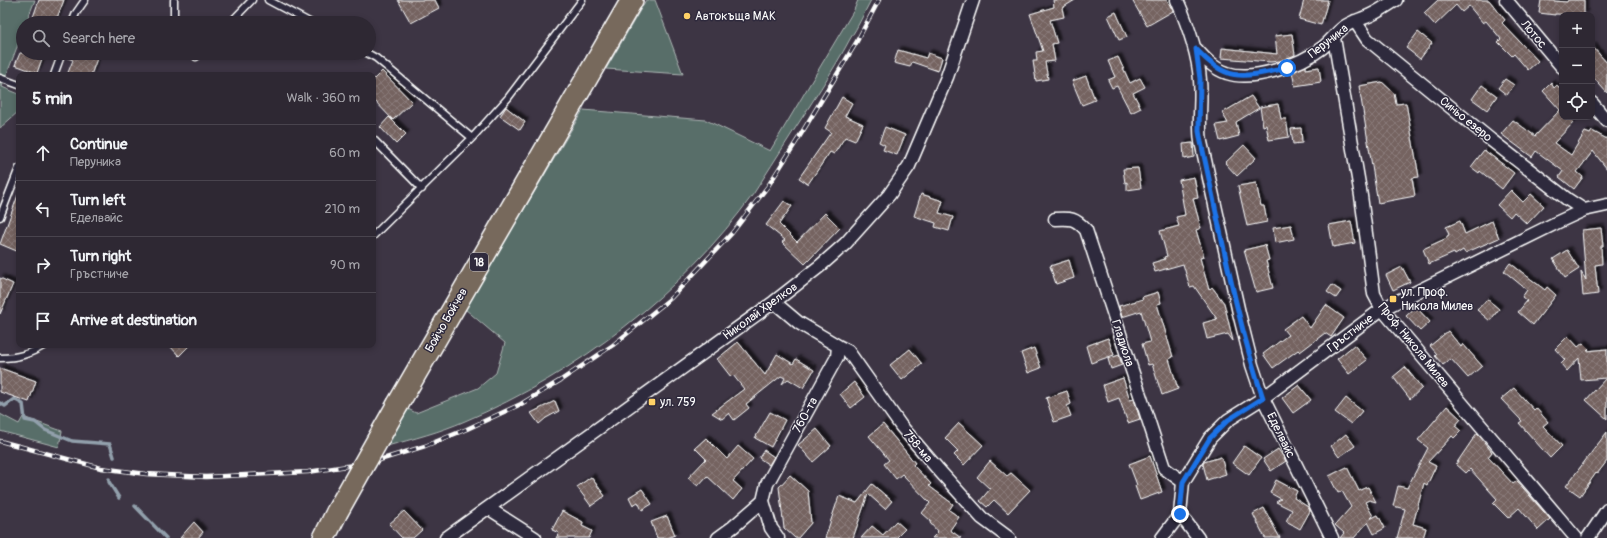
<!DOCTYPE html>
<html lang="en">
<head>
<meta charset="utf-8">
<style>
	:root { --surface:#2e2833; --page:#3a343f; --text:#f1f3f6; --muted:#a7a6ac; --line:#49444e }
	body { margin:0; font-family:Pangolin,sans-serif; background:var(--page); color:var(--text) }
	.controls { position:absolute; right:12px; top:12px; display:grid; overflow:hidden; border-radius:8px; box-shadow:0 2px 6px #0003 }
	.controls button { width:36px; height:36px; display:grid; place-items:center; padding:0; border:0; border-bottom:1px solid var(--line); background:var(--surface); color:var(--text); font:20px sans-serif }
	.stop { position:absolute; width:12px; height:12px; margin:-9px; border:3px solid #1a73e8; border-radius:50%; background:#fff }
	.stop.end { background:#1a73e8; border-color:#fff; box-shadow:0 1px 4px #0008 }
	.list { margin:0; padding:0; list-style:none }
	h2 { display:flex; justify-content:space-between; align-items:center; height:52px; margin:0; padding:0 16px; font-size:17px }
	h2 small { font-size:13px; font-weight:400; color:var(--muted) }
	.list li { display:grid; grid-template-columns:26px 1fr auto; gap:12px; align-items:center; box-sizing:border-box; height:56px; padding:0 16px; border-top:1px solid var(--line) }
	.list b { display:block; font-size:15px; white-space:nowrap }
	.list p { margin:0; font-size:13px; white-space:nowrap; color:var(--muted) }
	.list em { font-size:13px; font-style:normal; color:var(--muted) }
	.icon { flex:none; width:22px; height:22px; fill:none; stroke:currentColor; stroke-width:2; stroke-linecap:round; stroke-linejoin:round }
	.map { position:relative; flex:none; width:1607px; height:538px; overflow:hidden }
	.search { position:absolute; background:var(--surface); box-shadow:0 2px 6px #0003; left:16px; top:16px; width:360px; height:44px; display:flex; align-items:center; gap:10px; box-sizing:border-box; padding:0 14px; border-radius:22px; color:var(--muted); font-size:15px }
	.panel { position:absolute; background:var(--surface); box-shadow:0 2px 6px #0003; left:16px; top:72px; width:360px; height:276px; border-radius:8px }
	.map>svg:first-child { display:block }
	.grass { fill:#586e69; stroke:#acb6b4 }
	.lines { fill:none; stroke-linecap:round; stroke-linejoin:round }
	.stream { stroke:#92a0ac; stroke-width:3.5 }
	.building { fill:url(#building-cross-hatch); stroke:#fff; filter:url(#shadow) }
	.service-casing { stroke:#fff; stroke-width:9 }
	.minor-casing { stroke:#fff; stroke-width:15 }
	.trunk-casing { stroke:#fff; stroke-width:24 }
	.service { stroke:#2f2a3d; stroke-width:6 }
	.minor { stroke:#2f2a3d; stroke-width:12 }
	.trunk { stroke:#77695c; stroke-width:21 }
	.rail-casing { stroke:#fff; stroke-width:4.5 }
	.rail { stroke:#2f2a3d; stroke-width:3; stroke-dasharray:9; stroke-linecap:butt }
	.trunk-bridge-casing { stroke:#fff; stroke-width:24; stroke-linecap:butt }
	.trunk-bridge { stroke:#77695c; stroke-width:21 }
	.route { stroke:#1a73e8; stroke-width:5 }
	.poi-dot { fill:#ffd166; stroke:#2f2a3d; stroke-width:1.5 }
	.labels { text-anchor:middle; stroke-width:3; stroke-linejoin:round; paint-order:stroke }
	.shield { fill:#2f2a3d; stroke:#c1bfc5; stroke-width:1 }
	.shield-label { font-size:11px; font-weight:bold; fill:#fff }
	.poi-label { font-size:12px; fill:#fff; stroke:#2f2a3d; text-anchor:start }
	.street-label { font-size:12px; fill:#fff; stroke:#2f2a3d }
</style>
</head>
<body>
<div class="map">
<svg width="1607" height="538" viewBox="0 0 1607 538">
	<defs>
		<pattern id="building-cross-hatch" width="8" height="8" patternUnits="userSpaceOnUse"><rect width="8" height="8" fill="#746361"/><path d="M0 0l8 8M0 8l8-8" fill="none" stroke="#897a79"/></pattern>
		<filter id="shadow"><feDropShadow dx="3.5" dy="-3.5" stdDeviation="1" flood-color="#0009"/></filter>
	</defs>
	<rect width="100%" height="100%" fill="#3d3544"/>
	<filter id="ink" filterUnits="userSpaceOnUse"><feTurbulence type="fractalNoise" baseFrequency=".025" numOctaves="2"/><feDisplacementMap in="SourceGraphic" scale="8" xChannelSelector="R" yChannelSelector="G"/><feConvolveMatrix kernelMatrix="1 2 1 2 8 2 1 2 1" color-interpolation-filters="sRGB"/></filter>
	<g filter="url(#ink)">
		<!-- grass -->
		<path class="grass" d="M0,0H35L26,23H23V31L2,87L19,94V111L0,128Z
			M646,0H655L683,74L606,69Z
			M858,0H871C864,13 858,27 850,39C832,73 810,105 789,138C777,156 766,175 754,193C683,292 577,374 465,421C440,432 413,439 387,446L408,409L416,413L478,388L496,373L505,343L465,309L583,110L706,120L770,151L854,10Z
			M0,414L19,424L23,417L62,431L59,447L0,431Z"/>
		<g class="lines">
			<!-- stream -->
			<path class="stream" d="M0,403L5,406L14,399L23,404L25,420L35,422L45,430L72,441L110,444L114,457
				M109,479V482L119,498
				M135,506L166,538"/>
		</g>
		<!-- building -->
		<path class="building" d="M39,0H64L55,23H31Z
			M398,0H435L439,8L411,23Z
			M1053,0H1075L1062,8L1064,17L1050,20L1057,43L1052,44L1055,61L1045,62L1048,79L1036,81L1033,61H1037L1036,52L1043,51L1030,14L1054,7Z
			M1132,0H1167L1173,11L1147,26Z
			M1304,0H1328L1321,25L1299,19Z
			M1438,0H1489L1505,20L1502,23L1538,61L1528,70L1514,54L1512,56L1498,42L1501,39L1486,21L1483,23L1469,6L1462,12L1456,5L1435,25L1424,13Z
			M1541,0L1567,2L1568,0H1584V15L1555,14V15L1539,13Z
			M1116,12L1127,37L1119,40L1108,16Z
			M1418,32L1432,43L1420,59L1406,48Z
			M1292,34L1295,55L1280,61L1270,62L1221,58L1222,48L1277,54L1275,36Z
			M1592,46L1607,63V93L1592,76Z
			M898,50L926,58L928,53L942,58L938,71L912,62L910,67L894,63Z
			M20,53H44L37,73L15,65Z
			M66,53H99L91,75H67L73,60L65,57Z
			M1118,57L1130,83L1140,78L1145,87L1133,93L1141,108L1131,113L1117,86L1112,88L1108,80L1115,77L1108,61Z
			M1306,66V69L1319,67L1321,82L1295,86L1292,72Z
			M382,71L412,102L393,120L373,99V80Z
			M1086,76L1095,100L1082,105L1072,81Z
			M1505,79L1514,85L1507,95L1498,88Z
			M1382,82L1394,93L1396,104L1406,103L1419,177L1412,178L1415,196L1378,203L1359,86Z
			M1551,83L1554,88L1557,85L1562,91V117H1569L1574,122L1554,143L1571,155L1585,132L1590,134L1592,131L1607,139V169L1593,151L1577,172L1583,177L1574,189L1559,177L1563,171L1536,151L1532,157L1501,134L1513,120L1535,136L1560,110L1543,91Z
			M1482,85L1497,96L1487,110L1472,99Z
			M1251,96L1259,108L1236,122L1239,136L1220,141L1216,125L1228,123L1222,113Z
			M842,97L852,103L845,116L863,124L855,141L845,137L834,154L830,152L808,184L799,178L831,132L825,128Z
			M1278,104L1281,119H1286L1289,137L1269,140L1266,125L1263,126L1260,107Z
			M506,107L525,122L520,130L500,116Z
			M389,117L406,134L396,144L380,127Z
			M885,127L905,135L897,155L883,150L885,145L879,142Z
			M1301,128L1302,143L1293,144L1291,129Z
			M1193,143L1194,157L1184,159L1183,144Z
			M1244,145L1256,158L1237,176L1225,163Z
			M1484,150L1514,173L1502,189L1480,171L1479,173L1471,167Z
			M1138,168L1141,188L1127,190V182L1125,183L1123,169Z
			M1194,177L1198,198L1193,199L1201,228L1196,230L1204,257L1200,258L1209,290L1212,287L1224,303L1233,341L1228,334L1207,339L1203,323L1217,319L1194,286L1190,287L1183,264L1155,272L1152,263L1165,259L1164,257L1167,256L1160,231L1179,226L1176,217L1185,215L1179,180Z
			M1256,183L1261,206H1264L1267,222L1247,226L1238,186Z
			M1511,190L1523,202L1531,194L1544,206L1527,224L1514,212L1510,217L1497,205Z
			M921,194L943,201L939,213L953,217L949,231L935,227L936,223L914,216Z
			M18,195H19V252L0,244Z
			M784,201L792,206L779,224L797,242L825,213L840,228L805,264L782,242L785,240L766,225Z
			M1351,221L1355,243L1333,247L1329,225Z
			M1460,221L1465,234L1492,221L1499,238L1465,253L1463,250L1455,255L1454,253L1429,264L1423,249L1447,238V236L1449,235L1446,227Z
			M1291,225L1294,239L1275,243L1273,228Z
			M1601,228L1603,246H1601L1602,264L1595,265L1598,294L1583,296L1581,272L1586,280L1582,230Z
			M1265,245L1269,260L1266,261L1273,288L1256,292L1244,250Z
			M1567,250L1579,269L1565,278L1553,259Z
			M1069,260L1074,278L1056,284L1050,266Z
			M1510,263L1545,290L1547,287L1556,295L1533,325L1518,312L1527,301L1522,297L1527,290L1504,271Z
			M1402,267L1410,282L1393,290L1386,275Z
			M0,278L13,284L0,314Z
			M1332,285L1341,291L1336,298L1327,292Z
			M1158,292L1161,303L1157,304L1173,357L1169,359L1178,389L1162,395L1152,364L1148,365L1142,344L1150,342L1141,311L1122,317L1119,306L1143,299L1142,297Z
			M1487,299L1499,309L1490,321L1477,310Z
			M1326,305L1344,318L1331,337L1325,333L1300,352L1298,350L1273,368L1263,354L1288,335L1283,329L1301,316L1310,328Z
			M1416,307L1430,322L1420,331L1406,316Z
			M1448,331L1461,347L1463,344L1482,366L1468,378L1451,359L1443,365L1435,356L1437,354L1430,346Z
			M1568,336L1578,347L1583,343L1589,349L1587,351L1607,349V419L1586,400L1606,378L1581,380L1579,358L1567,371L1561,364L1565,360L1555,349Z
			M1108,338L1114,355L1091,363L1086,346Z
			M738,342L765,375L777,354L793,364L796,359L814,370L803,388L788,379L782,384L785,378L781,376L746,404L749,408L734,420L729,413L722,419L712,413L744,389L733,375L731,377L717,359Z
			M169,345H190L179,356Z
			M1354,345L1367,360L1349,374L1337,359Z
			M1034,348L1041,368L1028,373L1021,353Z
			M910,349L922,364L902,380L890,365Z
			M1119,355L1122,365L1111,369L1108,359Z
			M1405,367L1422,388L1410,399L1393,377Z
			M0,368L36,381L29,402L0,392Z
			M1123,378L1130,400L1134,399L1140,419L1128,423L1119,398L1108,402L1103,385Z
			M854,382L865,397L851,408L840,394Z
			M1299,385L1311,400L1293,413L1282,398Z
			M1514,388L1534,410L1536,408L1548,422L1543,426L1562,446L1550,458L1519,423L1522,421L1501,399Z
			M1067,391L1071,404L1067,406L1071,416L1054,422L1046,398Z
			M1346,398L1362,411L1351,424L1335,412Z
			M555,401L559,411L546,418L539,424L531,413Z
			M1447,406L1461,419L1455,426L1461,431L1454,438L1452,436L1428,462L1436,466L1427,485L1424,483L1413,524L1426,528L1423,538H1397L1405,509L1393,506L1398,486L1407,488L1428,448L1418,440Z
			M770,412L785,420L771,447L755,438Z
			M959,423L983,445L964,465L954,455L958,451L945,438Z
			M883,424L915,463L913,465L931,484L929,486L953,504L949,510L959,517L950,530L961,538H932L938,532L930,523L931,521L922,513L930,503L902,474L896,479L884,464L889,460L869,436Z
			M817,429L831,446L813,462L798,445Z
			M1607,432V461L1597,474L1596,473L1580,496L1566,486Z
			M1477,433L1492,452L1488,457L1513,484L1517,481L1550,519L1538,530L1519,508L1508,518L1493,503L1497,499L1470,469L1466,473L1456,464Z
			M1346,434L1355,446L1339,457L1331,446Z
			M706,438L727,459L738,446L753,459L733,481L742,489L733,500L707,476L698,486L688,478L706,459L695,448Z
			M1244,446L1261,458L1249,475L1232,463Z
			M1278,449L1286,461L1271,471L1263,459Z
			M764,450L774,457L769,465L759,458Z
			M1150,456L1162,492L1140,500L1135,486L1137,485L1129,464Z
			M1221,457L1226,474L1207,480L1203,464L1204,462Z
			M990,461L1007,476L1011,473L1030,490L1008,513L994,500L987,507L980,501L990,489L977,477Z
			M1347,467L1359,491L1368,487L1376,502L1369,500L1365,502L1373,516L1370,519L1378,515L1385,528L1374,534L1368,522L1354,538H1340L1344,533L1335,525L1351,507L1342,491L1338,493L1329,476Z
			M790,475L808,491L811,523L798,538H795L784,528L779,487Z
			M591,477L605,496L591,506L577,487Z
			M1276,480L1297,491L1294,498L1308,507L1310,511L1300,529L1286,521L1292,510L1276,502L1281,499L1270,493Z
			M872,484L892,501L885,509L868,494L853,538H825L839,496L857,503Z
			M642,489L652,504L642,510L638,502L633,505L629,497Z
			M1264,508L1268,516L1280,538H1265L1253,514Z
			M404,511L422,530L413,538H402L389,524Z
			M562,511L583,522L582,526L592,531L589,538H556L559,533L552,530Z
			M667,516L675,535L667,538H657L651,522Z
			M896,521L905,529L896,538H861L872,526L883,535Z
			M194,522L203,532L198,538H180Z"/>
		<g class="lines">
			<defs>
				<path id="service" d="M268,0L311,23
					M72,23L76,13L85,0
					M174,23V0
					M230,23L252,0
					M367,53L376,58L472,138
					M196,57L201,53
					M54,75L62,53
					M0,78L19,85
					M373,139L422,189
					M0,217L19,168
					M373,236L472,138L508,98L582,0
					M0,358C18,358 30,354 45,345"/>
				<path id="minor" d="M1177,0C1188,25 1198,52 1200,80C1202,101 1198,121 1201,142L1239,313L1252,365L1263,398L1332,538
					M1506,0L1562,67
					M1355,21L1367,39L1491,140L1567,199L1584,210
					M1334,38L1361,196L1374,294L1382,309L1576,538
					M1196,49C1204,58 1214,69 1227,73C1253,82 1300,65 1322,48C1330,42 1336,33 1344,27C1351,22 1359,20 1366,17C1377,13 1386,6 1396,0
					M1592,103L1607,121
					M1055,219C1071,218 1075,218 1086,230L1164,468L1183,482
					M838,346L848,351L901,426L937,468L982,518L1009,538
					M763,501L771,528L778,538
					M488,508L535,538
					M1180,514L1198,538
					M446,538L774,302L820,266L845,244L889,195L909,166L947,77L973,0
					M718,538L733,527L763,501L767,484L837,357L838,346L799,323L774,302
					M1162,538L1180,514L1183,482L1210,438L1228,420L1263,398L1382,309L1558,222L1584,210L1607,205
					M1588,538L1607,510"/>
				<path id="trunk" d="M398,404L632,0
					M324,538L337,512"/>
			</defs>
			<!-- service casing -->
			<use href="#service" class="service-casing"/>
			<!-- minor casing -->
			<use href="#minor" class="minor-casing"/>
			<!-- trunk casing -->
			<use href="#trunk" class="trunk-casing"/>
			<!-- service -->
			<use href="#service" class="service"/>
			<!-- minor -->
			<use href="#minor" class="minor"/>
			<!-- trunk -->
			<use href="#trunk" class="trunk"/>
			<defs>
				<path id="rail" d="M0,441L101,468L146,474L206,477L308,472L373,462L425,446L467,429L521,404L561,380L613,345L671,298L732,233L768,186L798,139L856,43L879,0"/>
			</defs>
			<!-- rail casing -->
			<use href="#rail" class="rail-casing"/>
			<!-- rail -->
			<use href="#rail" class="rail"/>
			<defs>
				<path id="trunk-bridge" d="M337,512L398,404"/>
			</defs>
			<!-- trunk-bridge casing -->
			<use href="#trunk-bridge" class="trunk-bridge-casing"/>
			<!-- trunk-bridge -->
			<use href="#trunk-bridge" class="trunk-bridge"/>
		</g>
	</g>
	<g class="lines" filter="url(#ink)">
		<!-- route -->
		<path class="route" d="M1180,514L1183,482L1210,438L1228,420L1263,398C1235,315 1220,227 1201,142L1199,131L1200,79L1196,49C1228,84 1244,77 1287,68"/>
	</g>
	<!-- markers -->
	<g class="poi-dot">
		<circle cx="687" cy="16" r="4"/>
		<rect x="1389" y="295" width="8" height="8" rx="2"/>
		<rect x="648" y="398" width="8" height="8" rx="2"/>
	</g>
	<g class="labels">
		<!-- shield labels -->
		<rect class="shield" x="470" y="253" width="18" height="18" rx="3"/>
		<g class="shield-label">
			<text x="479" y="266">18</text>
		</g>
		<!-- poi labels -->
		<g class="poi-label">
			<text x="695" y="20">Автокъща МАК</text>
			<text x="1401" y="296">ул. Проф.<tspan x="1401" dy="14">Никола Милев</tspan></text>
			<text x="660" y="406">ул. 759</text>
		</g>
		<!-- street labels -->
		<g class="street-label">
			<text transform="translate(1534 34) rotate(50)" y="4">Лотос</text>
			<text transform="translate(1328 41) rotate(-38)" y="4">Перуника</text>
			<text transform="translate(1466 119) rotate(39)" y="4">Синьо езеро</text>
			<text transform="translate(760 311) rotate(-36)" y="4">Николай Хрелков</text>
			<text transform="translate(446 320) rotate(-60)" y="4">Бойчо Бойчев</text>
			<text transform="translate(1350 333) rotate(-37)" y="4">Гръстниче</text>
			<text transform="translate(1123 343) rotate(72)" y="4">Гладиола</text>
			<text transform="translate(1414 345) rotate(51)" y="4">Проф. Никола Милев</text>
			<text transform="translate(805 415) rotate(-61)" y="4">760-та</text>
			<text transform="translate(1281 435) rotate(64)" y="4">Еделвайс</text>
			<text transform="translate(918 446) rotate(50)" y="4">758-ма</text>
		</g>
	</g>
</svg>
<div class="controls">
<button>+</button>
<button>−</button>
<button><svg class="icon" aria-label="locate" viewBox="0 0 24 24"><circle cx="12" cy="12" r="6"/><path d="M12 2v4M12 18v4M2 12h4M18 12h4"/></svg></button>
</div>
<div class="stop" style="left:1287px;top:68px"></div>
<div class="stop end" style="left:1180px;top:514px"></div>
<div class="search"><svg class="icon" aria-label="search" viewBox="0 0 24 24"><circle cx="10" cy="10" r="6"/><path d="M15 15l6 6"/></svg>Search here</div>
<section class="panel">
<h2>5 min<small>Walk · 360 m</small></h2>
<ul class="list">
<li><svg class="icon" aria-label="ahead" viewBox="0 0 24 24"><path d="M12 20V5M6 11l6-6 6 6"/></svg><div><b>Continue</b><p>Перуника</p></div><em>60 m</em></li>
<li><svg class="icon" aria-label="left" viewBox="0 0 24 24"><path d="M17 20v-9H6M10 6l-5 5 5 5"/></svg><div><b>Turn left</b><p>Еделвайс</p></div><em>210 m</em></li>
<li><svg class="icon" aria-label="right" viewBox="0 0 24 24"><path d="M7 20v-9h11M14 6l5 5-5 5"/></svg><div><b>Turn right</b><p>Гръстниче</p></div><em>90 m</em></li>
<li><svg class="icon" aria-label="arrive" viewBox="0 0 24 24"><path d="M6 21V4h12l-3 4 3 4H6"/></svg><div><b>Arrive at destination</b></div></li>
</ul>
</section>
</div>
</body>
</html>
